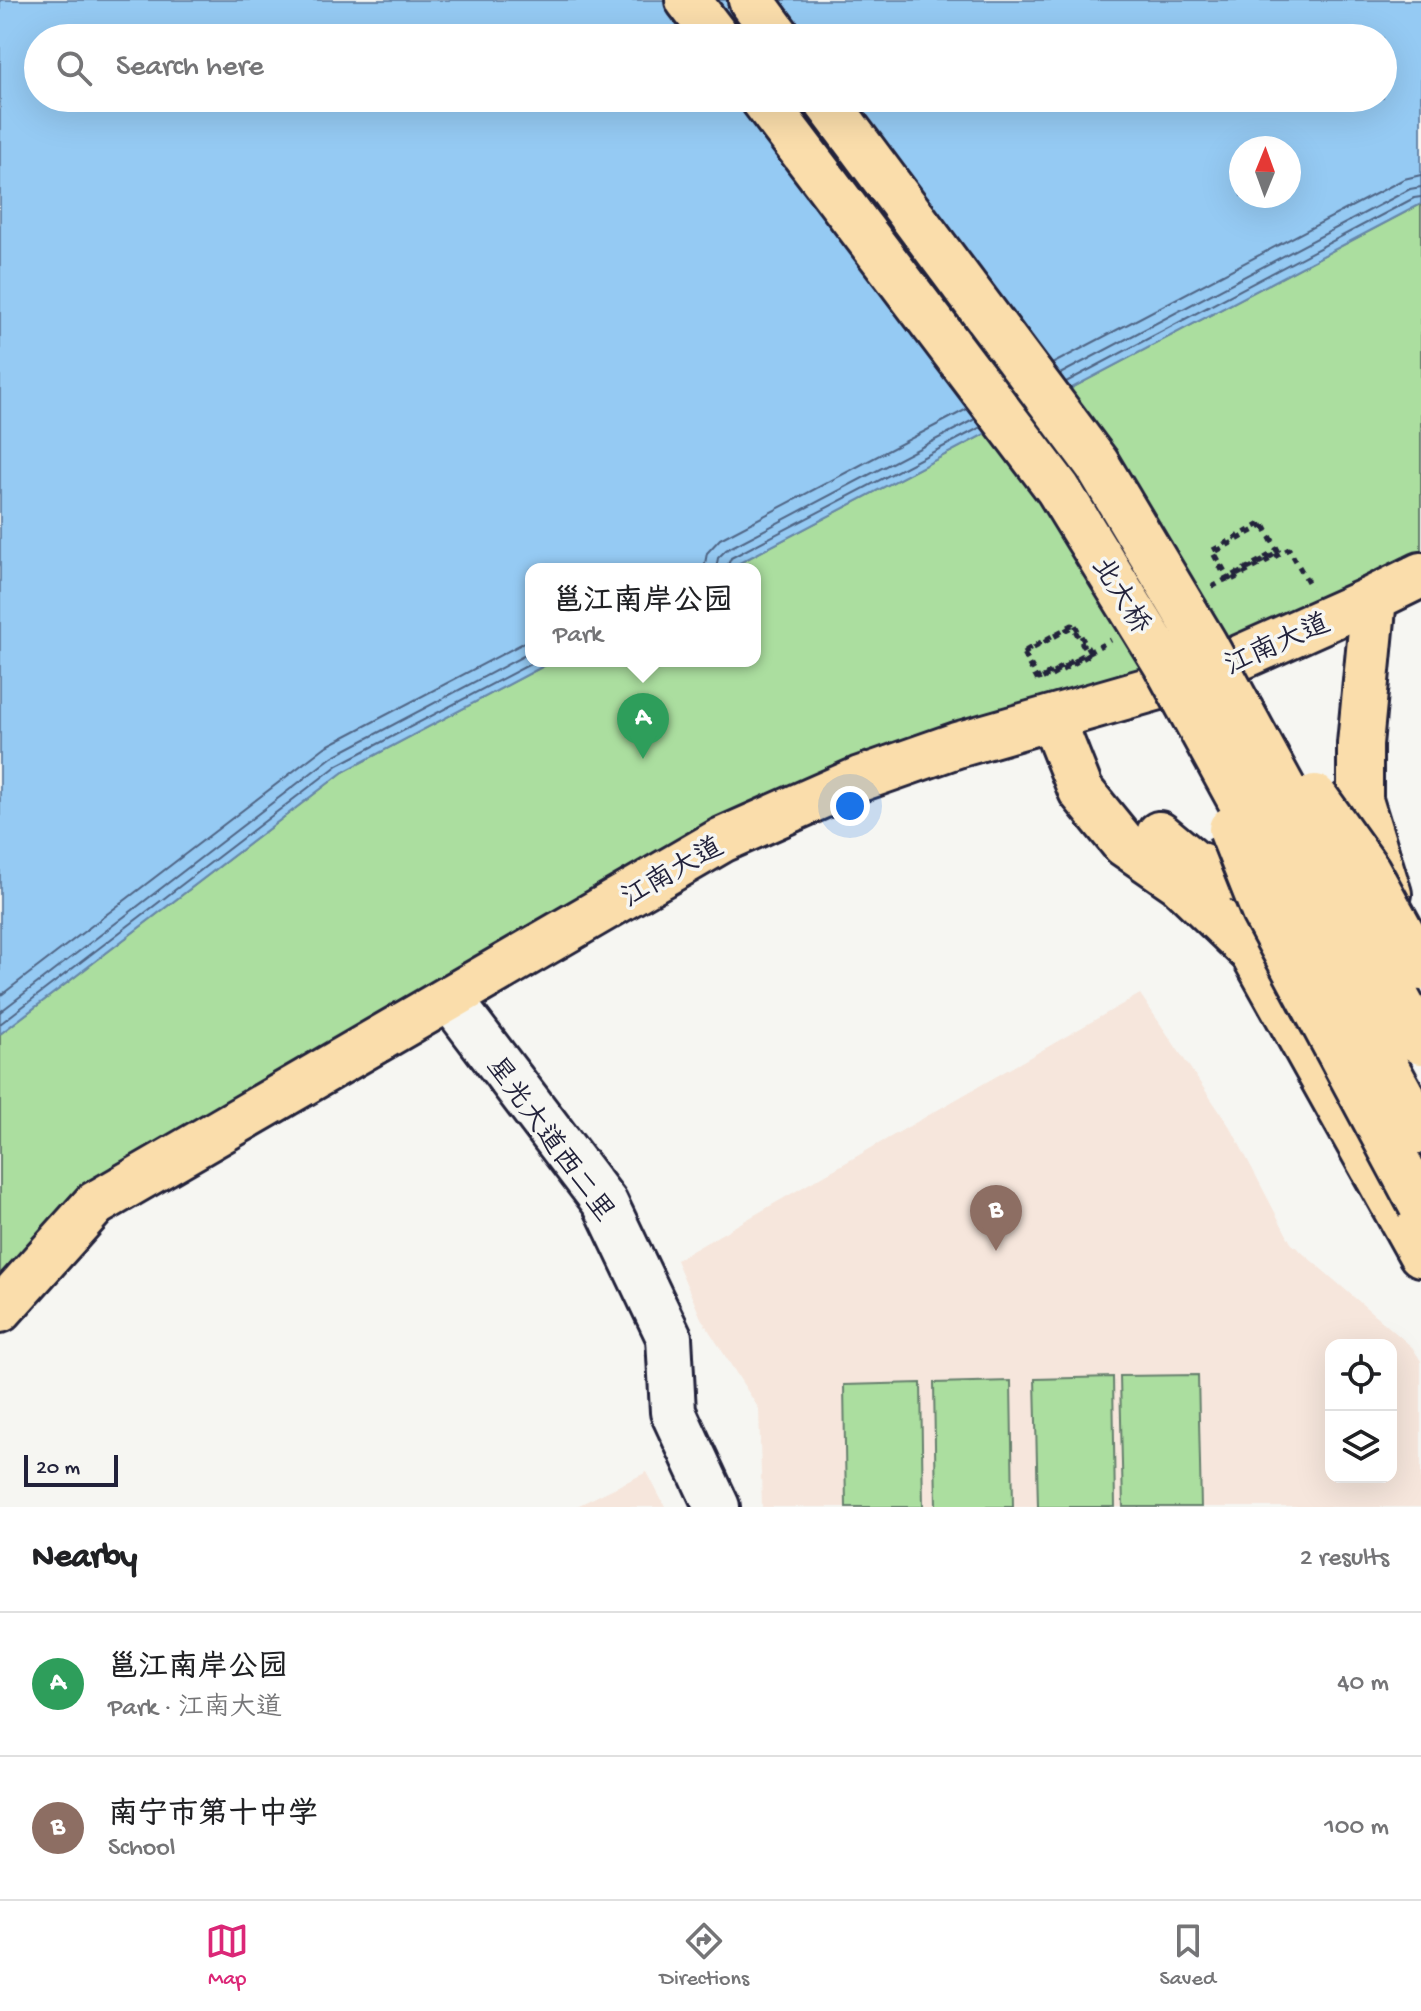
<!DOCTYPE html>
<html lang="en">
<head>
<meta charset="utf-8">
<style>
	:root { --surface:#fff; --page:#f6f6f6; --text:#202124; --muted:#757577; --line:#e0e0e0; --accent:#db2777 }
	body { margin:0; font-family:"Gochi Hand","LXGW WenKai TC",sans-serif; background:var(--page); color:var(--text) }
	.controls { position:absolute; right:24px; bottom:24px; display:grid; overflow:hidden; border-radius:16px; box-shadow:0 8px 32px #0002 }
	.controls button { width:72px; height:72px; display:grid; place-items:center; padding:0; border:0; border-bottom:2px solid var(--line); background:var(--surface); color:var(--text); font:40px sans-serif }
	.compass { position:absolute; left:1229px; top:136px; width:72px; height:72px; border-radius:50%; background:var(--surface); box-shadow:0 8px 32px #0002; rotate:1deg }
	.scale { position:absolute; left:24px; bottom:20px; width:94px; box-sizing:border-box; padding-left:8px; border:4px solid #22223b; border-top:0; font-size:22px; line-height:28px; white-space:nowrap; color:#22223b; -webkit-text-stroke:6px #f6f6f2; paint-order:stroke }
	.you { position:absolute; left:850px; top:806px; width:28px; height:28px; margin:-20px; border:6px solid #fff; border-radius:50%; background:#1a73e8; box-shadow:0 0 0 12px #1a73e833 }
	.badge { display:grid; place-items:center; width:52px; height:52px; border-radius:50%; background:var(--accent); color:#fff; font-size:26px; font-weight:700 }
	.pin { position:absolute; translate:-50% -66px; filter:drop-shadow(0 2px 4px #0008) }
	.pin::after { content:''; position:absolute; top:42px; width:28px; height:24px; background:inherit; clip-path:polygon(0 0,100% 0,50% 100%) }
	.popup { position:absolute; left:525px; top:563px; width:236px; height:104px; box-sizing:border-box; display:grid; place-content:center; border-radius:16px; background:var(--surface); filter:drop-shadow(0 2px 6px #0005); font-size:26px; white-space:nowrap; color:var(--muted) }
	.popup b { font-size:30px; color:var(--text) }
	.popup::after { content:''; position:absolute; left:50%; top:100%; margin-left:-16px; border:16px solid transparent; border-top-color:var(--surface) }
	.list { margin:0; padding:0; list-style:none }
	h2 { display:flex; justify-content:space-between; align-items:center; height:104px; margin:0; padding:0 32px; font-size:34px }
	h2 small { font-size:26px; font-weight:400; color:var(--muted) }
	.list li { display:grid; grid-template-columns:52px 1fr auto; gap:24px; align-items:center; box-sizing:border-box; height:144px; padding:0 32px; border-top:2px solid var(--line) }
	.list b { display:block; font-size:30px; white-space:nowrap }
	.list p { margin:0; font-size:26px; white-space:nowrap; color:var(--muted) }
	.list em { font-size:26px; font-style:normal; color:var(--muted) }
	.icon { flex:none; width:44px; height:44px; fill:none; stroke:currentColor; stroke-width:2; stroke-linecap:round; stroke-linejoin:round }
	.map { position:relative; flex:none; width:1421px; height:1507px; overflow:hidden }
	.search { position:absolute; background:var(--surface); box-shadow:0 8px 32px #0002; left:24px; right:24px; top:24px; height:88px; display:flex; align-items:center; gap:20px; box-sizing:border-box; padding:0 28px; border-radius:44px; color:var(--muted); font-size:30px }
	.sheet { height:392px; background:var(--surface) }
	nav { display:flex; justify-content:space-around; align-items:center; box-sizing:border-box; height:112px; border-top:2px solid var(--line); background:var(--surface); font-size:22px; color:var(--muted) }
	nav a { display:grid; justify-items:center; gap:4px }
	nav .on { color:var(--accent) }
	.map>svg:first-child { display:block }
	.built { fill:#f6e6dc; fill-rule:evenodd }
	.green { fill:#abde9f; stroke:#66806d; stroke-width:2 }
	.water { fill:#95caf3; stroke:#6787a9; stroke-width:2; fill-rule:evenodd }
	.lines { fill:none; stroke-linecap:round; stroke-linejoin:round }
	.shore { stroke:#506585; stroke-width:2 }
	.minor-casing { stroke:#22223b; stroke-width:50 }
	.major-casing { stroke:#22223b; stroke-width:50 }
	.path { stroke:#22223b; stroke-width:5; stroke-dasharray:6 6; stroke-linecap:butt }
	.minor { stroke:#f6f6f2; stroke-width:44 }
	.major { stroke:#faddab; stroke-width:44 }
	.major-bridge-casing { stroke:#22223b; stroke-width:50; stroke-linecap:butt }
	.path-bridge { stroke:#22223b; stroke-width:5; stroke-dasharray:6 6; stroke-linecap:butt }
	.major-bridge { stroke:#faddab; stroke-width:44 }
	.labels { text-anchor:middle; stroke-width:7; stroke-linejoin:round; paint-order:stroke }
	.street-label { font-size:28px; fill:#22223b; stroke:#f6f6f2 }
</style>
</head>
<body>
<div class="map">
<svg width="1421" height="1507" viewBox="0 0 1421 1507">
	<rect width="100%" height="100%" fill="#f6f6f2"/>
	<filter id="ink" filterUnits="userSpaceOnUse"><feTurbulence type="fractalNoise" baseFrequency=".0125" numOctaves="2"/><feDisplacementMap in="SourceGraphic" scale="16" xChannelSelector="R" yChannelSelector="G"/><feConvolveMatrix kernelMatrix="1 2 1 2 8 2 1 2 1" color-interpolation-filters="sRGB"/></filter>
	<g filter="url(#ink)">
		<!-- built -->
		<path class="built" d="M1140,994L1232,1130L1291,1243L1412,1347L1421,1361V1507H762L759,1409L701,1318L676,1260ZM1331,1345H1391V1477H1331Z
			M647,1472L665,1507H575Z"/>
		<!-- green -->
		<path class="green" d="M1421,204V575L860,779L95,1204L0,1310V1034L343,772L553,661H755V569H728Z
			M1198,1375L1201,1507H1123L1120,1376Z
			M1113,1377L1115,1507H1038L1035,1379Z
			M1011,1381L1013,1507H936L934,1383Z
			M921,1383L923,1507H846L844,1385Z"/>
		<!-- water -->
		<path class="water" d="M0,0H1421V204L728,569H531V661H553L343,772L0,1034ZM38,38H1383V98H38ZM1241,148H1289V196H1241Z"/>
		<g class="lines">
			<!-- shore -->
			<path class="shore" d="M1052,364L1404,179L1421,175
				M1060,374L1410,189L1421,187
				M1066,382L1414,198L1421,197
				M704,569L707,553L720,539L967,409
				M716,569L718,558L726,550L975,419
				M726,569L731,558L981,427
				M0,996L325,747L531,639
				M0,1012L332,757L531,652
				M0,1024L338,765L536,661"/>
			<defs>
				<path id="minor" d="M450,999L605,1203L669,1337L673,1412L717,1507"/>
				<path id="major" d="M688,0L717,38
					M751,0L779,38
					M1374,598L1360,744V800L1389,894
					M1052,718L1081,791L1124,844L1179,882L1253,953L1421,1254
					M1159,834L1194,863L1251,884L1275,908
					M0,1310L95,1204L722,840L860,779L957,745L1201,675L1374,598L1421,575"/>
			</defs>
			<!-- minor casing -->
			<use href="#minor" class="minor-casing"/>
			<!-- major casing -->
			<use href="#major" class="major-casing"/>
			<!-- path -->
			<path class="path" d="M1264,525L1213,553L1228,582L1289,549L1311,587
				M1023,654L1075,625L1091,654L1048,678"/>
			<!-- minor -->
			<use href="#minor" class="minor"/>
			<!-- major -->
			<use href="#major" class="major"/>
			<defs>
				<path id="major-bridge" d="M762,98L1058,489L1165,663L1421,1131
					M824,98L1097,464L1204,643L1421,1042
					M1315,797L1368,871L1421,968
					M1231,829L1264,912L1421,1205"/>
			</defs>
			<!-- major-bridge casing -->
			<use href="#major-bridge" class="major-bridge-casing"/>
			<!-- path-bridge -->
			<path class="path-bridge" d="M1212,587L1277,551L1262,523L1213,550L1229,579L1279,552L1264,525
				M1023,654L1038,681L1088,654L1072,625L1023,652L1039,679L1111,640"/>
			<!-- major-bridge -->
			<use href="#major-bridge" class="major-bridge"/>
		</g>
	</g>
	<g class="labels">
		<!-- street labels -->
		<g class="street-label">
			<text transform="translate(1123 594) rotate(58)" y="10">北大桥</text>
			<text transform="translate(1276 642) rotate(-24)" y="10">江南大道</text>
			<text transform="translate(671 870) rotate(-30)" y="10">江南大道</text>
			<text transform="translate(552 1138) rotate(54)" y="10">星光大道西二里</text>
		</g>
	</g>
</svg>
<div class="controls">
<button><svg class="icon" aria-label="locate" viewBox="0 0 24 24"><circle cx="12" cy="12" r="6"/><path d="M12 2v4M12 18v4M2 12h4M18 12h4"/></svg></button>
<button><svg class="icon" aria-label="layers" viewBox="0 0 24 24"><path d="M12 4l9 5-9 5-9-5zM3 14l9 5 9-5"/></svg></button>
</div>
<svg class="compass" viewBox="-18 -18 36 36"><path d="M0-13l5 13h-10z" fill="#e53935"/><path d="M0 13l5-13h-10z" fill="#757577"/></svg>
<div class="scale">20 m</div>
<div class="you"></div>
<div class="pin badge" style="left:643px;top:759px;background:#2e9e5b">A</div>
<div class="popup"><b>邕江南岸公园</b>Park</div>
<div class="pin badge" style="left:996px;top:1251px;background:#8d6e63">B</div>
<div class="search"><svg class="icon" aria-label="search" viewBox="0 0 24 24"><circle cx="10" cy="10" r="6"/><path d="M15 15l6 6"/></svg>Search here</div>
</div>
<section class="sheet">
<h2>Nearby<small>2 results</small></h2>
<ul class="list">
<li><span class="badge" style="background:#2e9e5b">A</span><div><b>邕江南岸公园</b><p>Park · 江南大道</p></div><em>40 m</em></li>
<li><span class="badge" style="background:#8d6e63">B</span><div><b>南宁市第十中学</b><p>School</p></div><em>100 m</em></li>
</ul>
</section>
<nav>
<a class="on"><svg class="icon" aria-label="map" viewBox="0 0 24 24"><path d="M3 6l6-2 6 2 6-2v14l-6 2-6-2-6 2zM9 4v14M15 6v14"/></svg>Map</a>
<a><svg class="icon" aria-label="directions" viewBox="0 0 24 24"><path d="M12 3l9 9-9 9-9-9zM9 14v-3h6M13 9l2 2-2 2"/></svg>Directions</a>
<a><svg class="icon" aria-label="saved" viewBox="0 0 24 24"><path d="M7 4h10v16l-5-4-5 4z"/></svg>Saved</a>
</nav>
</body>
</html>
